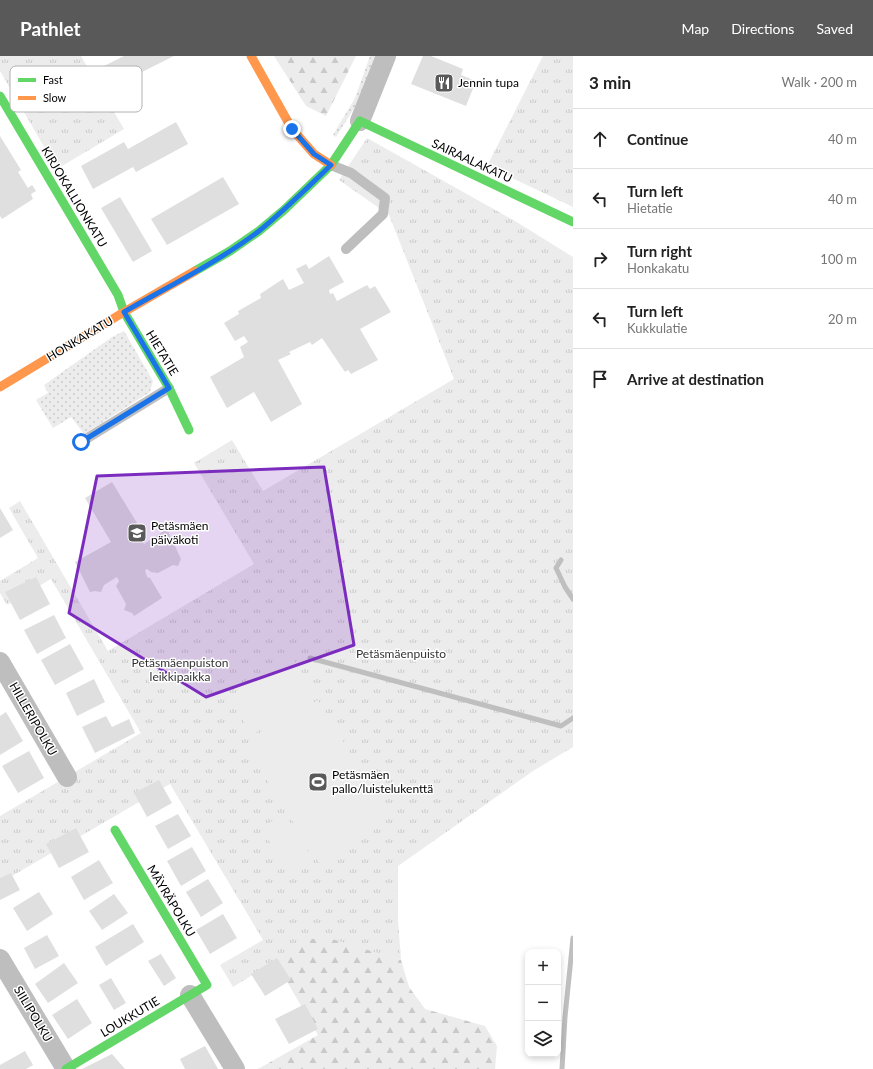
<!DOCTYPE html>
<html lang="en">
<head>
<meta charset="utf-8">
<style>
	:root { --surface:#fff; --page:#f6f6f6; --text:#222; --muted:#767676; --line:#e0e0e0; --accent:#595959 }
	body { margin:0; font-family:Lato,sans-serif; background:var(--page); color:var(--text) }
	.controls { position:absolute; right:12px; bottom:12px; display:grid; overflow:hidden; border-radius:8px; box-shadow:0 2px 6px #0003 }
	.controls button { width:36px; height:36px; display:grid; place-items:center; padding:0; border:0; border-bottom:1px solid var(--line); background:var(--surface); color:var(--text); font:20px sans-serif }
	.stop { position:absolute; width:12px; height:12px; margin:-9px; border:3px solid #1a73e8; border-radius:50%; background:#fff }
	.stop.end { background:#1a73e8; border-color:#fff; box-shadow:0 1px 4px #0008 }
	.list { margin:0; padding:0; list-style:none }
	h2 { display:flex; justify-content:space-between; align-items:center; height:52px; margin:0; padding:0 16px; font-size:17px }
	h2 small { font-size:13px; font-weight:400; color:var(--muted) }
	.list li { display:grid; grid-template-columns:26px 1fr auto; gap:12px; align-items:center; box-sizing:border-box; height:60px; padding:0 16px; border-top:1px solid var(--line) }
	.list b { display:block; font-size:15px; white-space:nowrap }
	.list p { margin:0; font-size:13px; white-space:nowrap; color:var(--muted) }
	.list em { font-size:13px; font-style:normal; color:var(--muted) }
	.icon { flex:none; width:22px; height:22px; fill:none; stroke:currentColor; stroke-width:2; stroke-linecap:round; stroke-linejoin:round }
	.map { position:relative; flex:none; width:573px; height:1013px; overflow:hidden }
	header { display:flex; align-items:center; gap:24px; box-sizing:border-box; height:56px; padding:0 20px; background:var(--accent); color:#fff }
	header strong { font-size:19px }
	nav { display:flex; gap:22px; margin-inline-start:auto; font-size:14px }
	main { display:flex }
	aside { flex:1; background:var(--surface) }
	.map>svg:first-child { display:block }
	.grass { fill:url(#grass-dots) }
	.forest { fill:url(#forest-firs) }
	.park { fill:url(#park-tufts) }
	.pitch { fill:#ececec }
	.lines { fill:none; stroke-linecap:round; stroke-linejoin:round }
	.stream { stroke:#bfbfbf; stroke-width:5 }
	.building { fill:#dfdfdf }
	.lane { stroke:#bebebe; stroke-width:10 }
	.street { stroke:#bebebe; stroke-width:20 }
	.fast { stroke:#63d668; stroke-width:9 }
	.slow { stroke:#ff974d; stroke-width:9 }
	.route { stroke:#1a73e8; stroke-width:5 }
	.marked { fill:#7b2cbf; fill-opacity:0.2; stroke:#7b2cbf; stroke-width:3; stroke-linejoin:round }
	.labels { text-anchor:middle; stroke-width:3; stroke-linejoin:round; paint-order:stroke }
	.poi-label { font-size:12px; fill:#000; stroke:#fff; text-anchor:start }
	.street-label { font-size:12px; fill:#000; stroke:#fff }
	.park-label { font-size:12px; fill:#333; stroke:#fff }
	.key { fill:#fff; stroke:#b2b2b2; stroke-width:1 }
	.key-label { font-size:11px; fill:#000 }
</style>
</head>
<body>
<header>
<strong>Pathlet</strong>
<nav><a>Map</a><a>Directions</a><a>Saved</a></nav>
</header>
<main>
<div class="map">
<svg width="573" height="1013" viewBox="0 0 573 1013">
	<defs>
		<pattern id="grass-dots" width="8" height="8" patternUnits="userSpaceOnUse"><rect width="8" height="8" fill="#ececec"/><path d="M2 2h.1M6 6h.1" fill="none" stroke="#c9c9c9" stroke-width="1.8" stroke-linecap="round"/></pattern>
		<pattern id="forest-firs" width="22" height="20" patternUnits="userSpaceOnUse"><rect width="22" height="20" fill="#ececec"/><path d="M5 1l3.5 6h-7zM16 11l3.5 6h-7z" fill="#c9c9c9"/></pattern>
		<pattern id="park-tufts" width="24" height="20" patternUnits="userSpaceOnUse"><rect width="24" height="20" fill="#ececec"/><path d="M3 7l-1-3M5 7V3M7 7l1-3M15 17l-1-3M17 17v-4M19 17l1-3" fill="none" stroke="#c9c9c9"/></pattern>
	</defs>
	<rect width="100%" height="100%" fill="#fff"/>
	<!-- grass -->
	<path class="grass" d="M370,0H376L358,46L336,81L333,79L355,42Z
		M124,275L153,325L150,336L84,378L71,361L53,372L36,344L48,337L44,329L112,281Z"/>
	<!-- forest -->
	<path class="forest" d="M274,0H356L326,60L306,50Z
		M332,882L401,904L409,931L425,953L485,970L497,990L495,1013H258L318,979L275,905L304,883Z"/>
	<!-- park -->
	<path class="park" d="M0,0H81L124,73L57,113L0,15Z
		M543,0H573V151L487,110Z
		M367,82L515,165L573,201V691L533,715L398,810V864L401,904L332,883H305L275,905L233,931L220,909L263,884L170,728L0,827V760L141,677L51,523L7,549L0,537V525L38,502L9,452L20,445L108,595L254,508L194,407L232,384L263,435L454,323L389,159L339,124Z"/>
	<!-- pitch -->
	<path class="pitch" d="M293,602L316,639L252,679L229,642Z
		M318,644L390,762L319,807L245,689Z
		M282,758L314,804L292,819L261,773Z"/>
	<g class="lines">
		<!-- stream -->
		<path class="stream" d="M561,504L556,512L565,531L573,543
			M310,602L561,670L573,662
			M562,1013L565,961L573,882"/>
	</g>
	<!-- building -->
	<path class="building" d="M124,0H174L112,31L102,11Z
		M423,0H431L463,13L461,19L476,25L466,50L411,28Z
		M176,66L188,88L136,116L133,111L93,133L81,110L124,86L128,93Z
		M0,80L21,114L18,116L28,132L32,129L36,135L31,138L33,143L2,163L0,160Z
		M223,121L239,148L167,189L151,163Z
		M120,141L152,195L133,206L101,152Z
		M329,200L344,226L329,234L330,238L333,237L337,245L367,229L370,233L375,230L391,256L360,273L378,304L351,318L348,314L345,316L322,282L312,289L310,286L289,296L291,298L278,304L302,348L271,366L254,336L227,352L210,321L244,301L240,291L248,286L244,280L235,285L224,267L239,258L238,255L261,242L260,238L283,223L289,234L304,227L296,213L306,208L309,213Z
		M112,426L137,467L134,473L144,488L167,473L181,503L178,510L173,509L158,517L151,516L147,513L145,514L147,521L150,522L162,542L134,560L132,557L124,554L126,548L116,530L119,525L117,521L104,529L101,536L95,535L90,536L75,506L111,486L85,442Z
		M0,452L13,474L0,482Z
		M36,521L50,548L20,564L5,536Z
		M54,559L66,582L37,598L24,574Z
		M70,588L84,613L55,629L41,604Z
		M94,623L105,646L77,660L66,637Z
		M6,656L23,685L0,699V660Z
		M106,660L112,671L129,663L135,677L95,697L82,671Z
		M29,695L44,722L18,737L2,710Z
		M159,724L172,747L147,761L134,737Z
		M178,758L191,780L168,793L155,770Z
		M76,772L89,796L59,812L46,788Z
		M192,791L206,815L181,830L167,805Z
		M99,804L113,827L84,844L71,821Z
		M11,817L20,834L0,844V822Z
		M208,823L223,847L201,861L186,836Z
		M39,836L53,858L27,875L13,852Z
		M114,838L128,857L102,874L89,855Z
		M223,858L237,882L210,898L196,874Z
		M133,868L144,886L106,910L95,891Z
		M47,879L59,900L35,913L24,892Z
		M161,898L176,922L164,930L148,905Z
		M277,902L291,924L265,940L251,918Z
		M64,907L78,927L48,947L35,928Z
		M111,922L126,947L114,954L99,929Z
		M77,943L92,967L68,983L52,959Z
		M305,948L318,973L289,988L275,963Z
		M205,990L218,1013H185L180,1003Z
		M25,995L33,1009L26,1013H0V1009Z
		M112,998L125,1013H82Z"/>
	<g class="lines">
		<!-- lane -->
		<path class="lane" d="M331,109L351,117L385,142L383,158L346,193
			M81,386L169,332"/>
		<!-- street -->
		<path class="street" d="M360,65L386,0
			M0,606L67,721
			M0,903L66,1013
			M190,939L235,1013"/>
		<!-- fast -->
		<path class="fast" d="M0,40L118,239L124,256L169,332L189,374
			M195,215L230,195L259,175L284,154L331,109L360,65L573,166
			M66,1013L207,929L115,774"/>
		<!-- slow -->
		<path class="slow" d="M251,0L292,73L314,98L331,109
			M0,331L124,256L195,215"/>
	</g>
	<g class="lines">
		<!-- route -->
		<path class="route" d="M81,386L169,332L124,256C169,230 218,206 259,175C284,155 307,132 331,109L314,98L292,73"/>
	</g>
	<!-- marked area -->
	<path class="marked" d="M324,411L354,589L206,641L69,557L97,420Z"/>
	<!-- icons -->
	<defs>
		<symbol id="restaurant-square" viewBox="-11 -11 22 22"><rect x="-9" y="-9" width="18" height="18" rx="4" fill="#595959" stroke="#fff"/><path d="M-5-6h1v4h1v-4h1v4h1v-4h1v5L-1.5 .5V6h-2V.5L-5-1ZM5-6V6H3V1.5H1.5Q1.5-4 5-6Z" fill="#fff"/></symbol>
		<symbol id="school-square" viewBox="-11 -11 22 22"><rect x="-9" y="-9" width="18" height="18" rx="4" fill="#595959" stroke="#fff"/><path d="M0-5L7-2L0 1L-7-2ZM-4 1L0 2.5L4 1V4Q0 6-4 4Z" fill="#fff"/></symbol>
		<symbol id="stadium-square" viewBox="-11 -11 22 22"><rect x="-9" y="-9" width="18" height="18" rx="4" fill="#595959" stroke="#fff"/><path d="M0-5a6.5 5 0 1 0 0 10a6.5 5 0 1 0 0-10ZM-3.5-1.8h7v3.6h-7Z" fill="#fff"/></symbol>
	</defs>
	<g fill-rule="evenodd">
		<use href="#restaurant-square" x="433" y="16" width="22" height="22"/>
		<use href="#school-square" x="126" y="466" width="22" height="22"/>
		<use href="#stadium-square" x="307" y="715" width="22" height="22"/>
	</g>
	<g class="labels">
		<!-- poi labels -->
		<g class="poi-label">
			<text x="458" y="31">Jennin tupa</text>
			<text x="151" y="474">Petäsmäen<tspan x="151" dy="14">päiväkoti</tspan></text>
			<text x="332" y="723">Petäsmäen<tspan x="332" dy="14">pallo/luistelukenttä</tspan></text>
		</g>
		<!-- street labels -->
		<g class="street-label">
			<text transform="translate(472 105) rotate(25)" y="4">SAIRAALAKATU</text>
			<text transform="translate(74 141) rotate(59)" y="4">KIRJOKALLIONKATU</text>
			<text transform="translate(80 283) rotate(-31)" y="4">HONKAKATU</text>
			<text transform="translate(162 297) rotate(59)" y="4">HIETATIE</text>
			<text transform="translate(33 663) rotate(60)" y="4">HILLERIPOLKU</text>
			<text transform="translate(171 845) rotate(59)" y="4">MÄYRÄPOLKU</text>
			<text transform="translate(33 958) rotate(59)" y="4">SIILIPOLKU</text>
			<text transform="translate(130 961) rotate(-31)" y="4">LOUKKUTIE</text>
		</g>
		<!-- park labels -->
		<g class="park-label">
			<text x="401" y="602">Petäsmäenpuisto</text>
			<text x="180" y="611">Petäsmäenpuiston<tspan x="180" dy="14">leikkipaikka</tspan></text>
		</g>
	</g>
	<!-- legend -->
	<rect x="10" y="10" width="132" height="46" rx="6" class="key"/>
	<rect x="18" y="22" width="18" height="4" fill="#63d668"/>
	<rect x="18" y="40" width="18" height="4" fill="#ff974d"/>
	<g class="key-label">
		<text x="43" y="28">Fast</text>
		<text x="43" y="46">Slow</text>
	</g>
</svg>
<div class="controls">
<button>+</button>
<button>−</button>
<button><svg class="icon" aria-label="layers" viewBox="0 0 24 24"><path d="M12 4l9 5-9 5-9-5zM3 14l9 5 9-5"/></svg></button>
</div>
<div class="stop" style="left:81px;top:386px"></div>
<div class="stop end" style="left:292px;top:73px"></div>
</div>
<aside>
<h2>3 min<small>Walk · 200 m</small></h2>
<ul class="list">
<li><svg class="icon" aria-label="ahead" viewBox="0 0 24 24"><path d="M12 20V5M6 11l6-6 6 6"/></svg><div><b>Continue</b></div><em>40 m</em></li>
<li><svg class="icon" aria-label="left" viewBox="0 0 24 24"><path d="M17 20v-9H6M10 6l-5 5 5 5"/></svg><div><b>Turn left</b><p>Hietatie</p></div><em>40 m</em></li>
<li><svg class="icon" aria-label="right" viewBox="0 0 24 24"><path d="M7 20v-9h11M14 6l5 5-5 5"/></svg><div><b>Turn right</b><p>Honkakatu</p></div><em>100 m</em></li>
<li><svg class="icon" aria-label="left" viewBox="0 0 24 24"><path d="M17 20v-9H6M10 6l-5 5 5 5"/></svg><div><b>Turn left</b><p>Kukkulatie</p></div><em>20 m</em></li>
<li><svg class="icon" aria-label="arrive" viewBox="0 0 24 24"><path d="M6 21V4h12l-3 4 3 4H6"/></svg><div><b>Arrive at destination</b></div></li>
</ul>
</aside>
</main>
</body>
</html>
